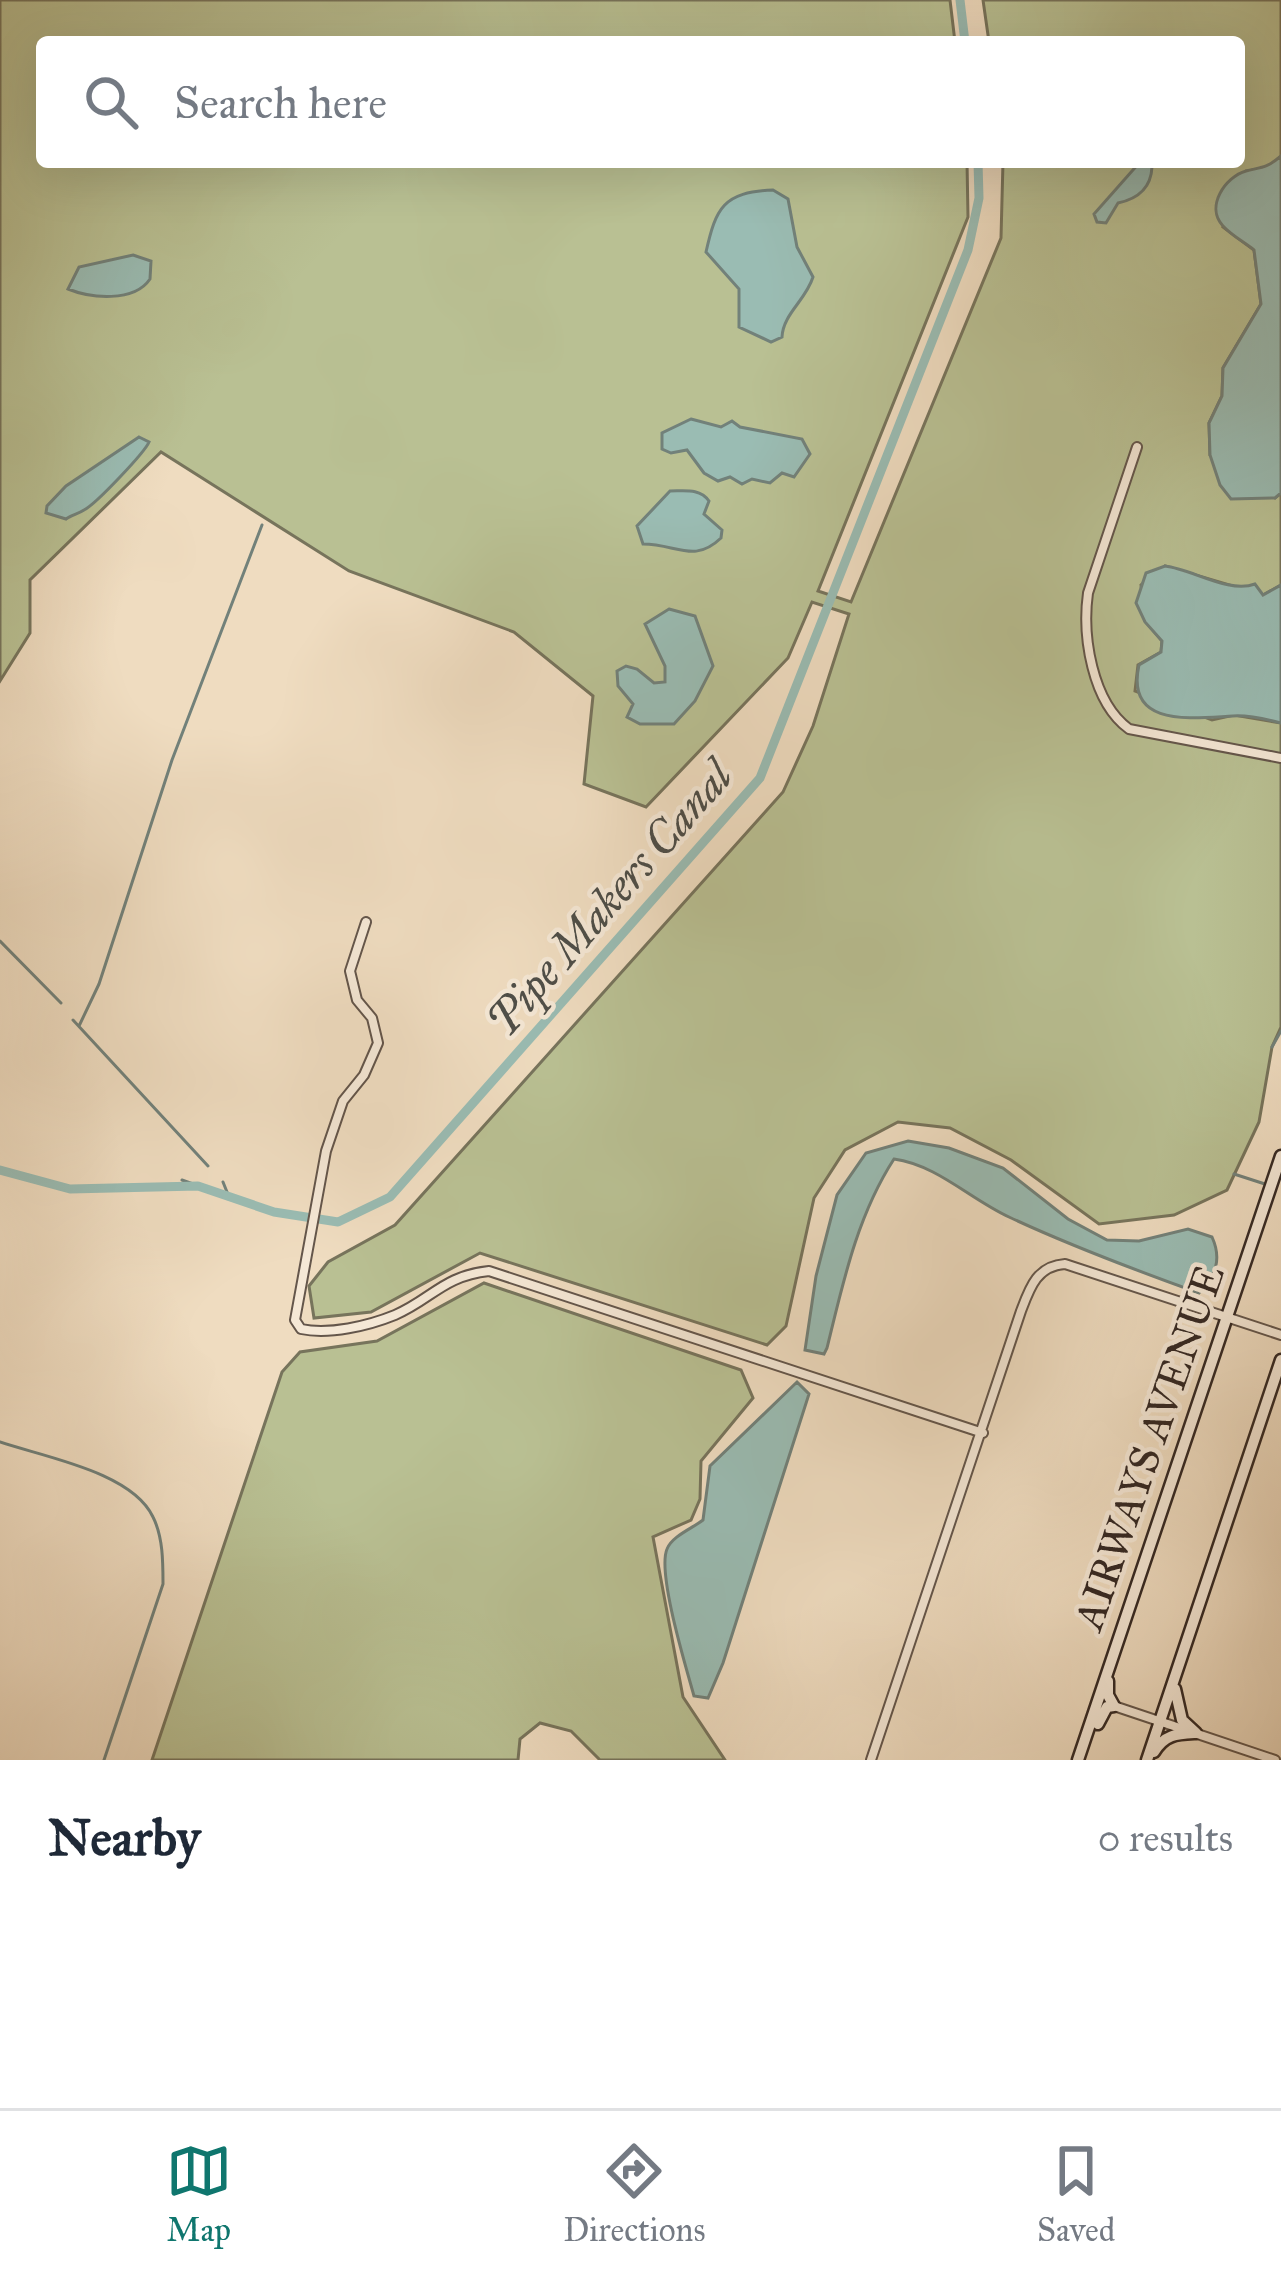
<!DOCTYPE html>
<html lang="en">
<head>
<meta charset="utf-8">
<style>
	:root { --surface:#fff; --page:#f2f2f3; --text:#1f2937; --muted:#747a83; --line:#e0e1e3; --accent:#0f766e }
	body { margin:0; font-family:"IM FELL Great Primer",serif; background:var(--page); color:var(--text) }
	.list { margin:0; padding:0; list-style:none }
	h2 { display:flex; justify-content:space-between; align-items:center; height:156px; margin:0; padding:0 48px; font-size:51px }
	h2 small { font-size:39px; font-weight:400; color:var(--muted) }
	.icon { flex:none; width:66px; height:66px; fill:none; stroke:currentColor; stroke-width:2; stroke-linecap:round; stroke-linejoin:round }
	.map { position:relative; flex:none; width:1281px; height:1760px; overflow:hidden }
	.search { position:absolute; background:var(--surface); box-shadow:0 12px 48px #0002; left:36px; right:36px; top:36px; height:132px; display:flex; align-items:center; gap:30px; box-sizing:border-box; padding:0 42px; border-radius:12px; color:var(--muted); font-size:45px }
	.sheet { height:348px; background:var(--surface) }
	nav { display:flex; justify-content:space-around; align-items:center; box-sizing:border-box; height:168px; border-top:3px solid var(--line); background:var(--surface); font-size:33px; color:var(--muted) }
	nav a { display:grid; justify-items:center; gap:6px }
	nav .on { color:var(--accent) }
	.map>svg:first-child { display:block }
	.green { fill:#b9c093; stroke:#77745c; stroke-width:3 }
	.water { fill:#9abcb3; stroke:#72817a; stroke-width:3 }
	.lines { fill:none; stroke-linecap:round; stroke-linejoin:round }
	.stream { stroke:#72817a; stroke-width:3 }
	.canal { stroke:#9abcb3; stroke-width:9 }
	.street-casing { stroke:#64564b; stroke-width:12 }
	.secondary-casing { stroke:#352924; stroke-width:15 }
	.street { stroke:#f5e8d6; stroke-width:8 }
	.secondary { stroke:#f5e8d6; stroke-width:10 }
	.labels { text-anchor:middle; stroke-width:9; stroke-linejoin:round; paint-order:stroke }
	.street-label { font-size:42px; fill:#352924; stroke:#f5e8d6 }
	.water-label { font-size:45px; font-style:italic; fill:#4e4e48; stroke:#f5e8d6 }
</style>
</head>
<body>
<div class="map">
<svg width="1281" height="1760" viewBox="0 0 1281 1760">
	<rect width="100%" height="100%" fill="#efdcc0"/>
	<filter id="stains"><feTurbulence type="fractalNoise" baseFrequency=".00167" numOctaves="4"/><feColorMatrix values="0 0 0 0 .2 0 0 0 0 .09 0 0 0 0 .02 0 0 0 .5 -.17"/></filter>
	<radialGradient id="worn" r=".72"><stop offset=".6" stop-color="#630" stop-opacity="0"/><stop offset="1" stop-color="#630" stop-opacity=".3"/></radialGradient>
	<!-- green -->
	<path class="green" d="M0,0H950L955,42H42V162H967L968,217L818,591L851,602L1001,238L1003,162H1239V42H989L983,0H1281V156L1268,168L1246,171L1223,227L1254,250L1261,304L1223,368L1222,396L1209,423L1210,455L1275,498L1281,493V585L1263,595L1165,566L1141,585L1145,621L1162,641L1161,652L1138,665L1135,691L1212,720L1234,715L1281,723V1027L1272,1047L1259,1122L1227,1190L1174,1215L1099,1224L1011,1160L950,1128L898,1122L845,1150L814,1198L786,1326L767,1345L480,1253L371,1312L314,1318L309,1286L328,1262L395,1225L783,792L813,726L849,614L812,602L788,658L646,807L584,784L593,696L514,632L349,571L161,452L30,580V633L0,681Z
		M484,1283L741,1370L753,1398L701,1461L700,1499L691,1520L653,1537L683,1697L725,1760H600L571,1731L540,1723L520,1739L518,1760H152L282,1372L300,1352L377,1341Z"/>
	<!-- water -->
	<path class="water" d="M1281,156V493L1275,498L1231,499L1220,485L1210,455L1209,423L1222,396L1223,368L1261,304L1254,250C1244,242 1231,235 1223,226C1205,207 1225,177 1246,171C1262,167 1267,168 1281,156Z
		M1140,162H1149L1152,167C1151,188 1137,199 1118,203L1106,223L1097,222L1094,214Z
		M773,190L788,199L797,247L813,277C806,300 783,314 782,337L771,342L739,327V289L706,252C716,208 723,192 773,190Z
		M133,255L151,261L150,279C134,303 90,298 68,289L79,267Z
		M691,419L721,427L732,421L740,427L802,439L810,454L794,477L782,473L770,483L752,479L742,484L730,477L718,481L704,473L687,450L671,453L662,449V433Z
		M139,437L149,442C145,452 96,504 84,510C78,514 71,515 66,519L46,513L47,506L66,486Z
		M670,491C685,491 700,488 709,501L704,514L722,530L721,538C694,564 677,544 643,544L637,526Z
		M1165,566C1192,569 1229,594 1255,584L1263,595L1281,585V723C1266,719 1249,715 1233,716C1192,718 1125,728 1139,665L1161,652L1162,641L1145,622L1136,603L1146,573Z
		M669,609L695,616L713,666L695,701L674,724H640L627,717L633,704L618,686L617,671L626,666L637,669L654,683L665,682V666L645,624Z
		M908,1141L949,1148L1003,1168L1068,1219L1107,1240L1139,1241L1188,1229L1212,1237C1222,1259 1216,1276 1199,1293C1135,1270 1071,1246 1009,1217C970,1199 937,1165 894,1159C857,1216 843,1283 827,1348L824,1354L805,1350L816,1276L837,1195L866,1153Z
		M797,1382L809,1394L723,1663L708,1698L694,1696C686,1667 657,1573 667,1549C672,1536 693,1528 703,1520L710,1466Z"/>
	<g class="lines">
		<!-- stream -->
		<path class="stream" d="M0,941L61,1003
			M73,1020L208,1166
			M79,1026L99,984L172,760L262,525
			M1272,1047L1281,1031
			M1234,1174L1268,1185
			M182,1180L229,1197L223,1182
			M0,1442C44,1457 132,1472 153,1517C163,1537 163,1562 163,1584L104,1760"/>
		<!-- canal -->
		<path class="canal" d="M960,0L965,42
			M0,1170L70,1189L198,1186L274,1212L338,1222L390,1197L760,778L968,250L979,198L978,162"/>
		<defs>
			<path id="street" d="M1137,447L1088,593C1082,636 1092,702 1129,729L1281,758
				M366,922L350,971L357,1000L372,1018L378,1043L364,1075L343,1101L326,1151L295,1320L301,1329C329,1335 368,1326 395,1315C432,1299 443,1276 489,1271L983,1433
				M1114,1706L1275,1760
				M871,1760L1021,1311C1030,1287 1037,1266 1065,1264L1281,1335"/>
			<path id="secondary" d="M1175,1689L1182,1720L1196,1733
				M1098,1724L1107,1707L1114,1706L1108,1695V1681
				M1154,1752C1165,1734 1177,1734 1196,1733
				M1078,1760L1281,1156
				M1147,1760L1281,1360"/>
		</defs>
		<!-- street casing -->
		<use href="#street" class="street-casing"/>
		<!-- secondary casing -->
		<use href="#secondary" class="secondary-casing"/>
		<!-- street -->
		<use href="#street" class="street"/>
		<!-- secondary -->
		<use href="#secondary" class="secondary"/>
	</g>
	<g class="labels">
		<!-- street labels -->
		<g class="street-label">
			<text transform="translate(1148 1447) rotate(-71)" y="15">AIRWAYS AVENUE</text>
		</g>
		<!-- water labels -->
		<g class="water-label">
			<text transform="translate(609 898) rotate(-49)" y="16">Pipe Makers Canal</text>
		</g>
	</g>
	<rect width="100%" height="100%" filter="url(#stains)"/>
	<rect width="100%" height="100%" fill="url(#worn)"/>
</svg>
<div class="search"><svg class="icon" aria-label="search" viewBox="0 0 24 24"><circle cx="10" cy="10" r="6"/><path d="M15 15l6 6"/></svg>Search here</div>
</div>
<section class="sheet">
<h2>Nearby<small>0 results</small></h2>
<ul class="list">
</ul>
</section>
<nav>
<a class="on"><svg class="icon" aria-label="map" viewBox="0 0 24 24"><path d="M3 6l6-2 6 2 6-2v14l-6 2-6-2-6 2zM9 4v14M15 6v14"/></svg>Map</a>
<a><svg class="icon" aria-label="directions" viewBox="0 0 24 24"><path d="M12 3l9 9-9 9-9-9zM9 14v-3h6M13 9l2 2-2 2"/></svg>Directions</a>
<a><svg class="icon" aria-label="saved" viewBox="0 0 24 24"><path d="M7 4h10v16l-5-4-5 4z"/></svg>Saved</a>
</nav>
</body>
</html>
